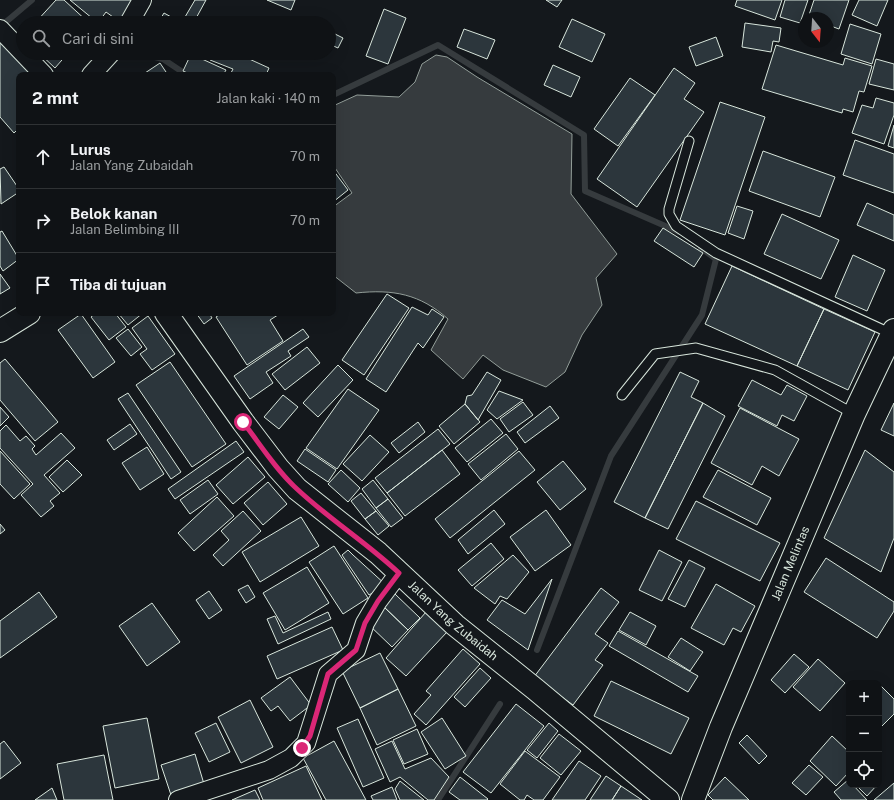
<!DOCTYPE html>
<html lang="id">
<head>
<meta charset="utf-8">
<style>
	:root { --surface:#0f1215; --page:#1d2022; --text:#f1f3f6; --muted:#9b9ea0; --line:#2f3234 }
	body { margin:0; font-family:"Public Sans",sans-serif; background:var(--page); color:var(--text) }
	.controls { position:absolute; right:12px; bottom:12px; display:grid; overflow:hidden; border-radius:8px; box-shadow:0 4px 16px #0002 }
	.controls button { width:36px; height:36px; display:grid; place-items:center; padding:0; border:0; border-bottom:1px solid var(--line); background:var(--surface); color:var(--text); font:20px sans-serif }
	.compass { position:absolute; left:798px; top:12px; width:36px; height:36px; border-radius:50%; background:var(--surface); box-shadow:0 4px 16px #0002; rotate:163deg }
	.stop { position:absolute; width:12px; height:12px; margin:-9px; border:3px solid #db2777; border-radius:50%; background:#fff }
	.stop.end { background:#db2777; border-color:#fff; box-shadow:0 1px 4px #0008 }
	.list { margin:0; padding:0; list-style:none }
	h2 { display:flex; justify-content:space-between; align-items:center; height:52px; margin:0; padding:0 16px; font-size:17px }
	h2 small { font-size:13px; font-weight:400; color:var(--muted) }
	.list li { display:grid; grid-template-columns:26px 1fr auto; gap:12px; align-items:center; box-sizing:border-box; height:64px; padding:0 16px; border-top:1px solid var(--line) }
	.list b { display:block; font-size:15px; white-space:nowrap }
	.list p { margin:0; font-size:13px; white-space:nowrap; color:var(--muted) }
	.list em { font-size:13px; font-style:normal; color:var(--muted) }
	.icon { flex:none; width:22px; height:22px; fill:none; stroke:currentColor; stroke-width:2; stroke-linecap:round; stroke-linejoin:round }
	.map { position:relative; flex:none; width:894px; height:800px; overflow:hidden }
	.search { position:absolute; background:var(--surface); box-shadow:0 4px 16px #0002; left:16px; top:16px; width:320px; height:44px; display:flex; align-items:center; gap:10px; box-sizing:border-box; padding:0 14px; border-radius:22px; color:var(--muted); font-size:15px }
	.panel { position:absolute; background:var(--surface); box-shadow:0 4px 16px #0002; left:16px; top:72px; width:320px; height:244px; border-radius:8px }
	.map>svg:first-child { display:block }
	.water { fill:#363b3e; stroke:#939e99 }
	.lines { fill:none; stroke-linecap:round; stroke-linejoin:round }
	.stream { stroke:#363b3e; stroke-width:6 }
	.building { fill:#2c363c; stroke:#d8e6dc }
	.service-casing { stroke:#d8e6dc; stroke-width:11 }
	.minor-casing { stroke:#d8e6dc; stroke-width:20 }
	.tertiary-casing { stroke:#d8e6dc; stroke-width:24 }
	.secondary-casing { stroke:#d8e6dc; stroke-width:24 }
	.service { stroke:#14181c; stroke-width:9 }
	.minor { stroke:#14181c; stroke-width:18 }
	.tertiary { stroke:#14181c; stroke-width:22 }
	.secondary { stroke:#14181c; stroke-width:22 }
	.route { stroke:#db2777; stroke-width:5 }
	.labels { text-anchor:middle; stroke-width:3; stroke-linejoin:round; paint-order:stroke }
	.street-label { font-size:12px; fill:#d8e6dc; stroke:#14181c }
</style>
</head>
<body>
<div class="map">
<svg width="894" height="800" viewBox="0 0 894 800">
	<rect width="100%" height="100%" fill="#14181c"/>
	<!-- water -->
	<path class="water" d="M436,55L447,57L477,77L572,134L571,194L617,254L596,278L602,305L582,335L565,372L546,387L503,370L483,355L463,379L431,350L448,319C420,294 393,289 356,293L333,275V207L352,193L333,165V106L357,95L399,97L415,82L422,64Z"/>
	<g class="lines">
		<!-- stream -->
		<path class="stream" d="M0,27L32,0
			M139,53L163,59L187,75
			M333,95L438,45L584,135L585,191L679,232
			M537,650L611,456L702,315L716,259L701,248
			M438,800L500,704"/>
	</g>
	<!-- building -->
	<path class="building" d="M56,0H64L89,23H35Z
		M70,0H132L120,22L106,12L98,23Z
		M195,0H206L194,22L185,17Z
		M267,0H295L291,10Z
		M546,0H562L557,7Z
		M737,0H782L775,20L735,6Z
		M785,0H808L800,23L780,17Z
		M814,0H849L839,29L828,25V18H808Z
		M859,0H888L877,26L852,15Z
		M384,9L406,18L388,64L366,56Z
		M164,13L182,23H158Z
		M572,19L605,34L592,62L559,47Z
		M745,23L781,28L779,42L773,41L771,52L742,47Z
		M850,24L881,34L872,64L841,54Z
		M464,29L495,40L487,59L457,47Z
		M329,31L343,38L338,48L329,44Z
		M716,37L723,56L696,66L689,47Z
		M0,39L36,75H19V128L14,133L0,117Z
		M776,45L843,65L845,58L872,66L864,92L859,91L853,112L843,109L842,113L762,89Z
		M39,53H68L55,68Z
		M155,53H170L167,59Z
		M213,53H236L269,68L266,75H230L233,69L210,60Z
		M191,54L226,70L223,75L207,73L206,75H192L183,71Z
		M876,59L894,64V90L869,84Z
		M160,63L168,75H142Z
		M553,65L580,77L571,97L544,85Z
		M674,68L695,83L684,99L704,112L637,207L597,179Z
		M630,78L655,95L618,146L594,129Z
		M876,98L894,103V115L884,144L852,133L862,105L873,108Z
		M720,102L765,117L725,235L680,220Z
		M894,125V148L888,146Z
		M855,140L894,154V193L843,175Z
		M763,151L835,177L820,217L749,191Z
		M4,167L19,189V192L1,204L0,169Z
		M333,170L348,190L333,202Z
		M867,203L894,215V241L857,225Z
		M737,206L753,211L744,239L728,233Z
		M782,214L839,240L821,279L764,254Z
		M663,228L703,253L694,267L654,241Z
		M2,231L19,259L3,271L0,266V232Z
		M853,255L885,270L867,311L835,297Z
		M732,266L824,309L797,366L705,324Z
		M0,274L10,288L0,294Z
		M387,294L409,308L364,375L342,360Z
		M412,307L428,315L432,309L444,317L423,348L418,343L386,392L366,379Z
		M824,309L875,332L848,390L797,366Z
		M96,313H115L126,327L109,340L91,317Z
		M118,313H143L128,325Z
		M196,313H209L212,318L204,324Z
		M222,313H281L270,320L283,341L247,365L216,317Z
		M81,314L115,362L93,378L58,330Z
		M148,316L175,354L152,370L140,354L147,349L132,328Z
		M128,329L142,347L131,356L116,338Z
		M303,329L309,337L288,351L291,356L266,372L273,383L250,399L234,376Z
		M307,347L320,363L285,390L272,374Z
		M5,359L58,422L35,441L0,400V363Z
		M170,362L226,444L192,467L136,385Z
		M338,365L353,380L318,417L303,403Z
		M487,372L501,380L478,420L465,404L467,396L472,395Z
		M680,372L699,381L691,397L703,403L645,518L614,502Z
		M752,380L781,395L787,385L807,396L794,421L782,415L777,426L738,406Z
		M348,389L379,410L337,469L306,448Z
		M499,391L523,400L497,419L487,410Z
		M128,393L181,472L171,479L118,399Z
		M283,395L298,407L279,429L264,417Z
		M523,402L533,415L509,432L500,419Z
		M703,403L725,416L668,529L645,518Z
		M894,403V436L881,430Z
		M465,404L480,422L454,444L439,426Z
		M550,406L559,418L525,443L517,432Z
		M0,407L9,417L0,426Z
		M740,408L799,439L779,476L762,466L752,485L711,463Z
		M491,419L503,433L467,462L455,448Z
		M418,422L425,432L399,453L391,443Z
		M130,424L137,434L114,450L107,440Z
		M6,425L20,441L26,436L35,446L32,449L36,455L61,433L75,448L44,475L60,493L50,501L54,506L41,517L21,495L33,484L0,448V431Z
		M438,429L450,444L387,493L375,478Z
		M506,434L518,449L481,480L468,464Z
		M370,435L389,452L362,481L343,464Z
		M236,441L244,452L175,499L168,489Z
		M147,447L164,474L140,490L122,463Z
		M305,449L336,470L328,482L297,461Z
		M442,450L460,474L405,516L387,493Z
		M865,450L894,472V538L881,572L824,538Z
		M0,451L30,484L14,499L0,484Z
		M519,451L535,470L450,538L435,519Z
		M248,457L265,477L233,504L216,485Z
		M67,460L82,475L63,492L49,477Z
		M563,461L586,489L560,510L537,482Z
		M341,470L360,488L348,502L328,484Z
		M718,470L771,498L757,525L703,497Z
		M208,480L218,494L190,514L180,500Z
		M373,480L388,499L376,508L362,489Z
		M268,482L287,504L263,525L244,503Z
		M361,493L376,511L365,519L351,501Z
		M217,497L234,516L194,551L178,533Z
		M388,499L403,518L391,527L376,508Z
		M696,501L780,543L760,581L676,539Z
		M494,510L505,524L468,554L458,540Z
		M546,510L571,545L535,571L510,537Z
		M243,511L261,531L223,566L213,555L229,540L221,531Z
		M376,511L389,526L378,535L365,519Z
		M301,517L319,546L260,582L242,552Z
		M0,524L5,530L0,534Z
		M491,543L504,559L472,586L458,570Z
		M334,546L368,598L343,614L309,562Z
		M348,550L353,555L386,585L369,595L342,555Z
		M659,550L682,562L662,601L639,590Z
		M513,555L529,572L507,599L500,596L495,604L474,588Z
		M826,558L894,602V611L877,638L804,592Z
		M689,560L705,568L685,607L668,599Z
		M307,567L329,603L285,630L263,593Z
		M552,579L528,650L487,620L502,600L525,614Z
		M716,584L755,606L741,632L733,628L724,645L691,628Z
		M248,585L255,597L246,603L238,590Z
		M601,588L619,602L595,634L608,643L595,660L603,665L573,705L534,677Z
		M209,591L222,610L209,619L196,600Z
		M39,592L57,617L0,658V621Z
		M395,594L420,618L408,630L383,606Z
		M152,603L180,642L147,666L119,626Z
		M383,606L408,630L392,647L367,623Z
		M328,612L331,619L278,644L267,619L275,616L283,633Z
		M426,612L447,632L406,676L386,658Z
		M630,612L656,626L646,645L619,630Z
		M332,627L343,650L277,679L267,656Z
		M618,631L698,676L688,692L609,646Z
		M681,638L703,652L690,671L668,657Z
		M463,649L480,664L426,725L414,714L431,695L426,691Z
		M380,653L398,689L360,708L342,671Z
		M794,654L809,667L785,693L771,680Z
		M818,659L845,683L820,711L793,687Z
		M480,668L491,678L465,707L454,697Z
		M290,677L311,705L290,721L278,706L271,711L261,698Z
		M611,681L689,718L671,754L594,716Z
		M879,684L894,699V714L879,729Z
		M398,689L416,726L377,745L360,708Z
		M250,700L273,747L241,763L218,717Z
		M516,704L544,726L491,793L463,772Z
		M147,718L159,779L115,788L103,726Z
		M442,718L466,756L445,769L421,732Z
		M358,719L384,778L363,787L337,728Z
		M216,723L230,752L209,762L195,733Z
		M549,723L558,731L537,758L527,750Z
		M417,729L428,754L404,764L393,740Z
		M559,734L581,751L561,775L540,758Z
		M747,735L767,756L759,764L739,743Z
		M832,736L849,752V772L836,786L810,761Z
		M4,741L21,763L0,779V744Z
		M334,741L366,800H326L303,758Z
		M392,741L405,769L431,758L449,777L434,800H428L400,777L390,782L375,749Z
		M525,751L560,777L543,800H534L527,795L524,800H520L500,784Z
		M195,754L204,784L171,795L161,765Z
		M104,755L113,800H64L57,764Z
		M579,761L601,776L585,800H552Z
		M809,765L823,777L806,795L792,783Z
		M306,766L322,800H263L258,788Z
		M606,776L621,786L612,800H590Z
		M460,777L488,799L487,800H460L449,792Z
		M725,777L749,800H713L708,795Z
		M848,780L849,785H853L867,800H841L834,792Z
		M400,781L424,800H400L395,789Z
		M894,783V800H874Z
		M856,785H877L867,796Z
		M621,786L642,800H612Z
		M392,787L397,800H373L371,796Z
		M52,788L57,800H35Z
		M255,790L260,800H232Z"/>
	<g class="lines">
		<defs>
			<path id="service" d="M689,141L669,209V214L676,226L716,253L892,334
				M622,395L655,354L696,348L775,370L854,414"/>
			<path id="minor" d="M129,23L142,0
				M0,29L44,75
				M91,75L111,53
				M178,800L269,770L291,758L306,743L328,674L356,650L365,623L378,601L399,573"/>
			<g id="tertiary">
				<path id="s1" d="M166,313L243,422L278,468L297,489L378,553L455,625L535,689L668,800"/>
				<path d="M0,331L29,313"/>
			</g>
			<g id="secondary">
				<path id="s2" d="M693,800L721,727L854,414L894,330"/>
			</g>
		</defs>
		<!-- service casing -->
		<use href="#service" class="service-casing"/>
		<!-- minor casing -->
		<use href="#minor" class="minor-casing"/>
		<!-- tertiary casing -->
		<use href="#tertiary" class="tertiary-casing"/>
		<!-- secondary casing -->
		<use href="#secondary" class="secondary-casing"/>
		<!-- service -->
		<use href="#service" class="service"/>
		<!-- minor -->
		<use href="#minor" class="minor"/>
		<!-- tertiary -->
		<use href="#tertiary" class="tertiary"/>
		<!-- secondary -->
		<use href="#secondary" class="secondary"/>
	</g>
	<g class="lines">
		<!-- route -->
		<path class="route" d="M243,422C260,444 276,470 297,489C329,519 367,543 399,573L378,601L365,623L356,650L328,674L310,736L302,748"/>
	</g>
	<g class="labels">
		<!-- street labels -->
		<g class="street-label">
			<text dy="4" stroke="none"><textPath href="#s2" startOffset="256">Jalan Melintas</textPath></text>
			<text dy="4" stroke="none"><textPath href="#s1" startOffset="424">Jalan Yang Zubaidah</textPath></text>
		</g>
	</g>
</svg>
<div class="controls">
<button>+</button>
<button>−</button>
<button><svg class="icon" aria-label="locate" viewBox="0 0 24 24"><circle cx="12" cy="12" r="6"/><path d="M12 2v4M12 18v4M2 12h4M18 12h4"/></svg></button>
</div>
<svg class="compass" viewBox="-18 -18 36 36"><path d="M0-13l5 13h-10z" fill="#e53935"/><path d="M0 13l5-13h-10z" fill="#9b9ea0"/></svg>
<div class="stop" style="left:243px;top:422px"></div>
<div class="stop end" style="left:302px;top:748px"></div>
<div class="search"><svg class="icon" aria-label="search" viewBox="0 0 24 24"><circle cx="10" cy="10" r="6"/><path d="M15 15l6 6"/></svg>Cari di sini</div>
<section class="panel">
<h2>2 mnt<small>Jalan kaki · 140 m</small></h2>
<ul class="list">
<li><svg class="icon" aria-label="ahead" viewBox="0 0 24 24"><path d="M12 20V5M6 11l6-6 6 6"/></svg><div><b>Lurus</b><p>Jalan Yang Zubaidah</p></div><em>70 m</em></li>
<li><svg class="icon" aria-label="right" viewBox="0 0 24 24"><path d="M7 20v-9h11M14 6l5 5-5 5"/></svg><div><b>Belok kanan</b><p>Jalan Belimbing III</p></div><em>70 m</em></li>
<li><svg class="icon" aria-label="arrive" viewBox="0 0 24 24"><path d="M6 21V4h12l-3 4 3 4H6"/></svg><div><b>Tiba di tujuan</b></div></li>
</ul>
</section>
</div>
</body>
</html>
